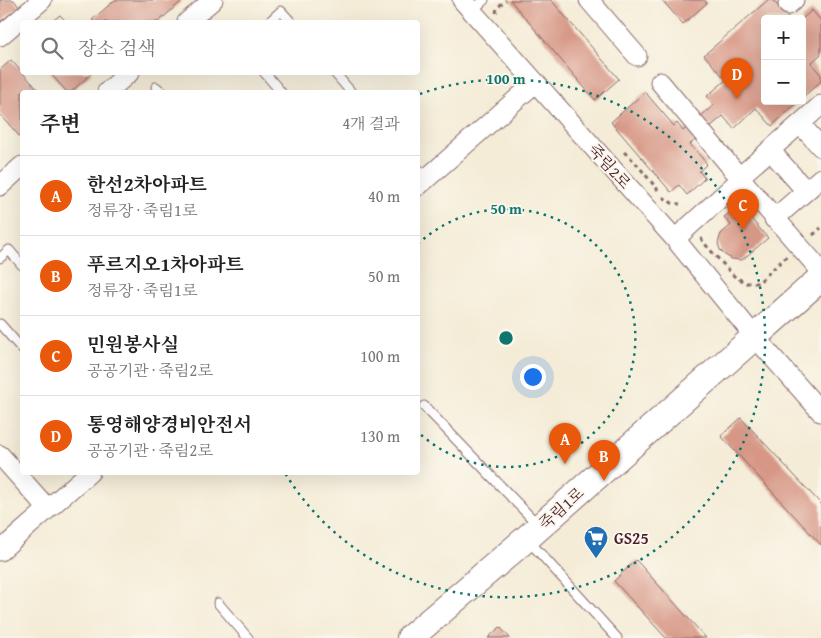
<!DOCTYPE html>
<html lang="ko">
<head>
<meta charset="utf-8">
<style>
	:root { --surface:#fff; --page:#f2f2f2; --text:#222; --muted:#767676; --line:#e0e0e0; --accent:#ea580c }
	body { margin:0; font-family:"Gentium Book Plus","Noto Serif KR",serif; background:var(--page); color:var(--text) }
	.controls { position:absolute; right:15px; top:15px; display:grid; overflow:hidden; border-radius:5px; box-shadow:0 5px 20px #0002 }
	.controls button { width:45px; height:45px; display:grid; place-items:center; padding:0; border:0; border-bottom:1px solid var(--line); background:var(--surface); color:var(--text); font:25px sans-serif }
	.you { position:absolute; left:532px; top:376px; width:18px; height:18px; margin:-12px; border:4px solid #fff; border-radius:50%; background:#1a73e8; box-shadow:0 0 0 8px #1a73e833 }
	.badge { display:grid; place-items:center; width:32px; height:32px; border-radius:50%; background:var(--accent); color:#fff; font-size:16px; font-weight:700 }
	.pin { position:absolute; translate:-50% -41px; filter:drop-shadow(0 1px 2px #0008) }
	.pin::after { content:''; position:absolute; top:26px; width:18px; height:15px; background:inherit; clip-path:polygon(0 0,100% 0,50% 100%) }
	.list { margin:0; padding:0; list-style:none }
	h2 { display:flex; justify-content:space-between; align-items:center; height:65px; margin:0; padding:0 20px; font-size:21px }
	h2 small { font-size:16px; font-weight:400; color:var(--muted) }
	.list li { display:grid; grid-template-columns:32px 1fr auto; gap:15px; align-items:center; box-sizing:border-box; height:80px; padding:0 20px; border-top:1px solid var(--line) }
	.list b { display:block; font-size:19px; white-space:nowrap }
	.list p { margin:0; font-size:16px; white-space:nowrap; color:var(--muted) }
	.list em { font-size:16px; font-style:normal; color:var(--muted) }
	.icon { flex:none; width:28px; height:28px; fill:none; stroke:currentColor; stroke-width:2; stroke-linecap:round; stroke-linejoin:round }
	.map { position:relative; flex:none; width:821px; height:638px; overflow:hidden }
	.search { position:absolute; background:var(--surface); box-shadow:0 5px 20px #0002; left:20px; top:20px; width:400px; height:55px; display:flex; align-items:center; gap:12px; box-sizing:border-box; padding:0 18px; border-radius:5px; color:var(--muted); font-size:19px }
	.panel { position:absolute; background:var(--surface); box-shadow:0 5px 20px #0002; left:20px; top:90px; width:400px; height:385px; border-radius:5px }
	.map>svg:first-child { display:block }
	.building { fill:#d79786 }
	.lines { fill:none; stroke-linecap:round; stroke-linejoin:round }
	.lane-casing { stroke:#866767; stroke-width:11 }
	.street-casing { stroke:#866767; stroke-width:21 }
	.secondary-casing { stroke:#866767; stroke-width:28 }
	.path { stroke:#866767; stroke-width:3; stroke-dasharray:4 4; stroke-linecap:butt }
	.lane { stroke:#fff; stroke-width:9 }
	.street { stroke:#fff; stroke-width:19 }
	.secondary { stroke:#fff; stroke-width:26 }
	.ring { fill:none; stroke:#0f766e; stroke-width:2.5; stroke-dasharray:2.5 5 }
	.labels { text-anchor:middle; stroke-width:4; stroke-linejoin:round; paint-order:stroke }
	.street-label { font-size:16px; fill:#4a1f2b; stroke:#fbf7ec }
	.poi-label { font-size:16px; font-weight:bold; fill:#4a1f2b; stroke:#fbf7ec; text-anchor:start }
	.centre { fill:#0f766e; stroke:#fbf7ec; stroke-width:2.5 }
	.ring-label { font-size:15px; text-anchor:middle; font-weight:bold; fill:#0f766e; stroke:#fbf7ec; stroke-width:4; stroke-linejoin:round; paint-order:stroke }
</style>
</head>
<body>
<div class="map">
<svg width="821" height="638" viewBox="0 0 821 638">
	<rect width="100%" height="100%" fill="#fbf7ec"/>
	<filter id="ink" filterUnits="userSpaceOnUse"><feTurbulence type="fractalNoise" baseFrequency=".02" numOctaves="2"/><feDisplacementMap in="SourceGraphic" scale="10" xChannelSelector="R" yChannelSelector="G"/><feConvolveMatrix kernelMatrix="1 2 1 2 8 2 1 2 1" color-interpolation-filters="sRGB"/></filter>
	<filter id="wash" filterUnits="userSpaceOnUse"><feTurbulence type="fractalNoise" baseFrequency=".0096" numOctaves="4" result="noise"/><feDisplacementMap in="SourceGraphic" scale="20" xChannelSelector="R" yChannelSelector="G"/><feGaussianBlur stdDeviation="1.12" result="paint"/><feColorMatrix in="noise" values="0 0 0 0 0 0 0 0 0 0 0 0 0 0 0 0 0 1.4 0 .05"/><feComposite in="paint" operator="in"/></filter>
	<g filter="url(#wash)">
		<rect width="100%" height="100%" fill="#f4ecd7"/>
		<g id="blocks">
			<!-- building -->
			<path class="building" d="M0,0H14L19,7L0,22Z
				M115,0H183L158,22H95L92,20Z
				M510,0H551L619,79L595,100Z
				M662,0H704L707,3L683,24Z
				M768,0H773L789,19H765V101H799L772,126L756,108L734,129L723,116L690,144L707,164L699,171L705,178L687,195L679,185L671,192L611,122L645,92L674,126L677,123L683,131L714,105L707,96L726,80L704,55Z
				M812,10L821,21V54L811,63L821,75V81L802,98V19Z
				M60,15L67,22H51Z
				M11,60L40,92H22V135L20,137L0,114V70Z
				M49,72H93L71,92H67Z
				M739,205L768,238L742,260L732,259L725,255L720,250L718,243L721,234L731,225L724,217Z
				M741,418L821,504V545L721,436Z
				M636,560L706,638H666L614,581Z
				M500,627L510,638H488Z"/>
		</g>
	</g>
	<g filter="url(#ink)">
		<use href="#blocks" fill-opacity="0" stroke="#866767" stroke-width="1"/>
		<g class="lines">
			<defs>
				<path id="lane" d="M472,11L484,0
					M269,22L281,11L291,22
					M264,72L281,92
					M334,72L351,92
					M156,87L162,92
					M418,169L426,179
					M0,258L9,250L22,265
					M0,324L22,349
					M424,406L538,525
					M528,540L617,638
					M218,603L248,638"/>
				<path id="street" d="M462,0L675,239L754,336L821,412
					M589,0L637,56
					M788,5L794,0
					M187,22L213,0
					M0,36L42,0
					M660,82L741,179L744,173L821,105
					M107,92L130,72
					M800,124L821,147
					M770,150L806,191
					M0,186L22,166
					M418,186L535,83
					M774,219L821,178
					M675,239L741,179L821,271
					M0,455L48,509
					M0,551L90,472"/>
				<path id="secondary" d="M410,638L527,538L821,278"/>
			</defs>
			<!-- lane casing -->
			<use href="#lane" class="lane-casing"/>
			<!-- street casing -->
			<use href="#street" class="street-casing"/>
			<!-- secondary casing -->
			<use href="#secondary" class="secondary-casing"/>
			<!-- path -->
			<path class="path" d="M496,13L497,8L506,0
				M624,152L635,162L658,190
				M663,197L672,203L680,204
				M813,235L821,228
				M701,238L703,242L734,276L746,283H758L787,256"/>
			<!-- lane -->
			<use href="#lane" class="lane"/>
			<!-- street -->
			<use href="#street" class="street"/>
			<!-- secondary -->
			<use href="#secondary" class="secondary"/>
		</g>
	</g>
	<!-- distance rings -->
	<g class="ring">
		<path d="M418 244A129 129 0 1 1 418 432"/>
		<path d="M420 94A259 259 0 1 1 285 473"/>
	</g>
	<!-- icons -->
	<defs>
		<symbol id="supermarket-pin" viewBox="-11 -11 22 30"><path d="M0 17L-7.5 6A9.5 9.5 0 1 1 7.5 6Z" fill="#1f6fb2" stroke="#fbf7ec"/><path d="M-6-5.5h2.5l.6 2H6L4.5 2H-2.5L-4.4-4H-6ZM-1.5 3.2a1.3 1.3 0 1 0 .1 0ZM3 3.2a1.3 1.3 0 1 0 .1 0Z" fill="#fff"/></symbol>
	</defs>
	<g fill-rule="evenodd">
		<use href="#supermarket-pin" x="582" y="524" width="28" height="38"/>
	</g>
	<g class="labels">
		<!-- street labels -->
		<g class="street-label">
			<text transform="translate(610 166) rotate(48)" y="6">죽림2로</text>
			<text transform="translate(561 508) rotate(-42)" y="6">죽림1로</text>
		</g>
		<!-- poi labels -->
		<g class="poi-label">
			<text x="614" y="544">GS25</text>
		</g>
	</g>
	<circle cx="506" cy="338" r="8" class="centre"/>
	<g class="ring-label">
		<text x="506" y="84">100 m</text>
		<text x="506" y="214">50 m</text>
	</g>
</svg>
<div class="controls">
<button>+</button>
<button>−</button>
</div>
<div class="you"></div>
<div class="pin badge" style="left:565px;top:464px">A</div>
<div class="pin badge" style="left:604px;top:481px">B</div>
<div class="pin badge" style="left:743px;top:230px">C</div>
<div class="pin badge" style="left:737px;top:99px">D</div>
<div class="search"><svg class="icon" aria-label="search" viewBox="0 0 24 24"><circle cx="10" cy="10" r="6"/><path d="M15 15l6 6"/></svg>장소 검색</div>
<section class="panel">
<h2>주변<small>4개 결과</small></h2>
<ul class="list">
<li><span class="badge">A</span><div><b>한선2차아파트</b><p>정류장 · 죽림1로</p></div><em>40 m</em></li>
<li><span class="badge">B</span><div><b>푸르지오1차아파트</b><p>정류장 · 죽림1로</p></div><em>50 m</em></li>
<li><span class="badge">C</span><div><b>민원봉사실</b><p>공공기관 · 죽림2로</p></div><em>100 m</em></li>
<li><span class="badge">D</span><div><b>통영해양경비안전서</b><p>공공기관 · 죽림2로</p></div><em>130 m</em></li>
</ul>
</section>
</div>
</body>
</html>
